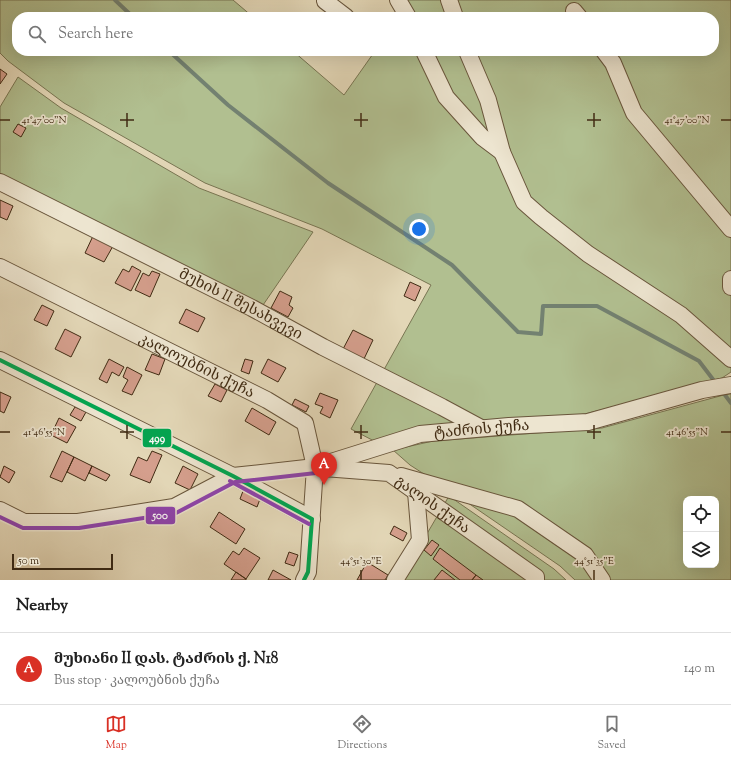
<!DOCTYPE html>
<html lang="en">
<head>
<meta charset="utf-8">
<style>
	:root { --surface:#fff; --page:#f2f2f2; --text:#222; --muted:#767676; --line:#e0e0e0; --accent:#d93025 }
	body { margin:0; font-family:"Sorts Mill Goudy","Noto Serif Georgian",serif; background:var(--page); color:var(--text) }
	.controls { position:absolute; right:12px; bottom:12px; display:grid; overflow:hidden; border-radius:8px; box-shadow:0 4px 16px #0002 }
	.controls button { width:36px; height:36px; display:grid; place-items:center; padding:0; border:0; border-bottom:1px solid var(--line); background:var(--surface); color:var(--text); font:20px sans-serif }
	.scale { position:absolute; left:12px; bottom:10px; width:101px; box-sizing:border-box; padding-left:4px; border:2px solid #402b13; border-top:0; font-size:11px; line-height:14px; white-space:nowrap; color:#402b13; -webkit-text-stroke:3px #ede5d0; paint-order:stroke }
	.you { position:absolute; left:419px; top:229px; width:14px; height:14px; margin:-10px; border:3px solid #fff; border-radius:50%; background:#1a73e8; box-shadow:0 0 0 6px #1a73e833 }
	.badge { display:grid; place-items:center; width:26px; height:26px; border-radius:50%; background:var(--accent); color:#fff; font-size:13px; font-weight:700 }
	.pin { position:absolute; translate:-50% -33px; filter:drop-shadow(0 1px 2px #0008) }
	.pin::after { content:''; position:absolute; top:21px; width:14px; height:12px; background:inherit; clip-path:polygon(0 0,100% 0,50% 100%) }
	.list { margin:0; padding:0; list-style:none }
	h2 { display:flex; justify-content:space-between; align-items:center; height:52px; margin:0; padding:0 16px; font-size:17px }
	h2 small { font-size:13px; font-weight:400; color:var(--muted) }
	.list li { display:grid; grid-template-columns:26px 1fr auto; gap:12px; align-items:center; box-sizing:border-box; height:72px; padding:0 16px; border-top:1px solid var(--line) }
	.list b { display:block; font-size:15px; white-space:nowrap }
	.list p { margin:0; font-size:13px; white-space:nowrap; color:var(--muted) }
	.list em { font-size:13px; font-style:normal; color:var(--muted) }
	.icon { flex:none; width:22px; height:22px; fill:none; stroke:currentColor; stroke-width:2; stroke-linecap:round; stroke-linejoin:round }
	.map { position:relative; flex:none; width:731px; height:580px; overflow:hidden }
	.search { position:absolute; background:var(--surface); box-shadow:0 4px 16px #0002; left:12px; right:12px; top:12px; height:44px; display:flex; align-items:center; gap:10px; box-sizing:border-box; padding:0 14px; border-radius:16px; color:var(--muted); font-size:15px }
	.sheet { height:124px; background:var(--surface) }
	nav { display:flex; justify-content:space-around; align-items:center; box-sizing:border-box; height:56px; border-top:1px solid var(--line); background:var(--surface); font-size:11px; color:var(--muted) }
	nav a { display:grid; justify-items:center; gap:2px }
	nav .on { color:var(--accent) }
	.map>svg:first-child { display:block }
	.green { fill:#b1bf90; stroke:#787552; fill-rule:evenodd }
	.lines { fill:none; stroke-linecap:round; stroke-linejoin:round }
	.stream { stroke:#738171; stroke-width:4 }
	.building { fill:#d59f8d; stroke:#402b13 }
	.minor-casing { stroke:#69563c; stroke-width:18 }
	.minor { stroke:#ede5d0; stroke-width:16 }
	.bus-1-casing { stroke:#ede5d0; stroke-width:7 }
	.bus-2-casing { stroke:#ede5d0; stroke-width:7 }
	.bus-1 { stroke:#00a651; stroke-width:4 }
	.bus-2 { stroke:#8e44ad; stroke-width:4 }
	.ticks { fill:none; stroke:#402b13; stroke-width:1.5 }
	.labels { text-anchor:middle; stroke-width:3.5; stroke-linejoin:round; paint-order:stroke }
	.street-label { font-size:15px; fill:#402b13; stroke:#ede5d0 }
	.ticks-label { font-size:10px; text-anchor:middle; fill:#402b13; stroke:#ede5d0; stroke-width:3.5; stroke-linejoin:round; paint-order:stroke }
	.line-badge { stroke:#ede5d0; stroke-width:1.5 }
	.badge-label { font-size:11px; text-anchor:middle; font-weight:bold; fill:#fff }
</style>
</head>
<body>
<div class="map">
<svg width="731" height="580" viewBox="0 0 731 580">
	<rect width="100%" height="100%" fill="#e3d7b7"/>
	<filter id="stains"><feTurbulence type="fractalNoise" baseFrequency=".005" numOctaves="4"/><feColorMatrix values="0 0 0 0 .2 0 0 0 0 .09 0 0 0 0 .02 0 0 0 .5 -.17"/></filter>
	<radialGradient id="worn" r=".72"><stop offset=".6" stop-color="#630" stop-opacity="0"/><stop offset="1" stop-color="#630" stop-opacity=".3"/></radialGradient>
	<!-- green -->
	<path class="green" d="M0,0H233L253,17H17V51H293L344,95L375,51H714V17H400L403,0H731V372L722,378L585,414L376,442L351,429L431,285L322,229L205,183L64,103L8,61L0,53Z
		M18,77L61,108L199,188L313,232L261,308L0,177V107Z
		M731,393V580H575L560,566L455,494L410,465L393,450L433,441L602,428ZM686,499H716V565H686Z
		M449,496L554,569L566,580H400Z"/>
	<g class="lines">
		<!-- stream -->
		<path class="stream" d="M115,0L133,17
			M169,51L228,105L328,183L452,265L518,332L541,334L543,306H597L699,361L715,382
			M722,391L731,403"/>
	</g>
	<!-- building -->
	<path class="building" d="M0,69L7,74L0,84Z
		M18,124L26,128L21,137L13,132Z
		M0,200L13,206L7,220L0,217Z
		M93,236L113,246L104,262L85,253Z
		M132,266L141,271L131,291L115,283L123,269L129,272Z
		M152,271L160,274L150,297L135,290L143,273L149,276Z
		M410,282L421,287L415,301L404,296Z
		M280,291L292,297L289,305L293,308L288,317L271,308Z
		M42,305L54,311L47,326L34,320Z
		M186,309L205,318L198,332L179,323Z
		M65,329L81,337L71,357L55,349Z
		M353,330L373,340L363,361L342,351Z
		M152,354L165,359L159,375L145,370Z
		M109,359L124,367L119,376L112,372L107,383L99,379Z
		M245,359L253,361L249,374L241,371Z
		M268,359L286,368L278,382L261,373Z
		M127,367L142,375L132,395L122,391L128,380L123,377Z
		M215,384L227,390L221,402L208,396Z
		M0,392L11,397L4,413L0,411Z
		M320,393L338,400L330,418L320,413L323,407L315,404Z
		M295,399L309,406L306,412L292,405Z
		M75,407L86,412L81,421L70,415Z
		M252,408L276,422L269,435L245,421Z
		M59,418L76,427L67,443L51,435Z
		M62,451L74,457L62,482L50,477Z
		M152,451L162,455L150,483L130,475L138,457L147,461Z
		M74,457L92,466L85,481L67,472Z
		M4,466L15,472L9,483L0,477Z
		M92,466L110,475L106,481L89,473Z
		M183,466L198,474L190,490L175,483Z
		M243,491L260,499L257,507L240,499Z
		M219,512L245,529L236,544L210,527Z
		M394,526L407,533L403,541L390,534Z
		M432,540L439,545L431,556L424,550Z
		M244,548L260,558L246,579L224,564L233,551L239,555Z
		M440,548L476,575L472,580H460L433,559Z
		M289,552L298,555L294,566L285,563Z
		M367,562L388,575L385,580H357Z
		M273,570L291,580H268Z
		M442,570L455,580H434Z
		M236,572L246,579V580H231Z
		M476,575L483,580H472Z"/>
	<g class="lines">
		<defs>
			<g id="minor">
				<path d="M398,0L408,17"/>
				<path d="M449,0L455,17"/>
				<path d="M325,1L346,17"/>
				<path d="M574,11L579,17"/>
				<path d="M424,51L446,97L482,137L502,152"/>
				<path d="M467,51L488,100L502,152L524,202L541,217L588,254L681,315L731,359"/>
				<path d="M604,51L613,63L634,113L731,229"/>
				<path id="s1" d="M0,182L252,308L323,347L442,407L481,428"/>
				<path id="s2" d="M0,267L267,400L305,423L315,467L308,572L304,580"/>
				<path d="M731,279V287"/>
				<path d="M0,360L233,476L312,519"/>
				<path id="s3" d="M324,468L389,473L536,577V580"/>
				<path d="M401,476L518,509L585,555L602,580"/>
				<path id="s4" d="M0,510L24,522H78L174,507L233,476L315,467L420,434L509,426L588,422L702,390L731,385"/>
				<path d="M395,580L420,540L416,492"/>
			</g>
		</defs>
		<!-- minor casing -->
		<use href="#minor" class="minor-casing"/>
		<!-- minor -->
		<use href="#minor" class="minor"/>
		<defs>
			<path id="bus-1" d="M0,360L233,476L312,519
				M304,580L308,572L312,519"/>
			<path id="bus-2" d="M230,481L309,524
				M0,517L23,528H79L176,513L235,482L316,473"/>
		</defs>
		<!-- bus-1 casing -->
		<use href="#bus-1" class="bus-1-casing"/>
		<!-- bus-2 casing -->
		<use href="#bus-2" class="bus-2-casing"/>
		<!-- bus-1 -->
		<use href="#bus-1" class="bus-1"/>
		<!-- bus-2 -->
		<use href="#bus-2" class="bus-2"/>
	</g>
	<!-- ticks -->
	<path class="ticks" d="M127,113V127M361,113V127M594,113V127M0,120H10M120,120H134M354,120H368M587,120H601M721,120H731M127,425V439M361,425V439M594,425V439M0,432H10M120,432H134M354,432H368M587,432H601M721,432H731M361,570V580M594,570V580"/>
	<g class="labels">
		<!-- street labels -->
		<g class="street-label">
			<text dy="5" stroke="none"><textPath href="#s1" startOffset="270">მუხის II შესახვევი</textPath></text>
			<text dy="5" stroke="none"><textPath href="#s2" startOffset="220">კალოუბნის ქუჩა</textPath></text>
			<text dy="5" stroke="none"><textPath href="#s4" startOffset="499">ტაძრის ქუჩა</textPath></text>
			<text dy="5" stroke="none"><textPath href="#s3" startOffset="119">გალის ქუჩა</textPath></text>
		</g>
	</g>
	<g class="ticks-label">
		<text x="44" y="123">41°47'00"N</text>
		<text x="687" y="123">41°47'00"N</text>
		<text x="44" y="435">41°46'55"N</text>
		<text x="687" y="435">41°46'55"N</text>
		<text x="361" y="564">44°51'30"E</text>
		<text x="594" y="564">44°51'35"E</text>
	</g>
	<g class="line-badge">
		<rect x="142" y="428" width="30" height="20" rx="4" fill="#00a651"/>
		<rect x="145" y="506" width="31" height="19" rx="4" fill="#8e44ad"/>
	</g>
	<g class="badge-label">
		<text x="157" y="442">499</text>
		<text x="160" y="519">500</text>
	</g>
	<rect width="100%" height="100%" filter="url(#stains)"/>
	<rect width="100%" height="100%" fill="url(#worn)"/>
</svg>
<div class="controls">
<button><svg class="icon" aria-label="locate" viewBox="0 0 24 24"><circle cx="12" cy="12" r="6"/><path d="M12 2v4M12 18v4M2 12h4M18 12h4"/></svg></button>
<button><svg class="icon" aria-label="layers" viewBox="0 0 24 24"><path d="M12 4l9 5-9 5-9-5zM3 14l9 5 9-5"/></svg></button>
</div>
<div class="scale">50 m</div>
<div class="you"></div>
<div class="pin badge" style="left:324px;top:485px">A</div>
<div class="search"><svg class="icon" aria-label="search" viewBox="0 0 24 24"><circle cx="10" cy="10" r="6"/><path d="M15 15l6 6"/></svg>Search here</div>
</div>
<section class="sheet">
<h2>Nearby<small></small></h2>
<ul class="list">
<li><span class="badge">A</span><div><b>მუხიანი II დას. ტაძრის ქ. N18</b><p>Bus stop · კალოუბნის ქუჩა</p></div><em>140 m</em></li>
</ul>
</section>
<nav>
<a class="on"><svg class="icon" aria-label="map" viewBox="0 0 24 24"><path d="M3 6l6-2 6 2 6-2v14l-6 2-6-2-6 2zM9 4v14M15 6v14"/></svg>Map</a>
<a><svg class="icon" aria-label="directions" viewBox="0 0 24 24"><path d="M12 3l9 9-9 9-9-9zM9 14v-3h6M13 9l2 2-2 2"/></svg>Directions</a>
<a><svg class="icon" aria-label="saved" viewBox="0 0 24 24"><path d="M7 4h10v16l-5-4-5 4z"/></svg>Saved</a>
</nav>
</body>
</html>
